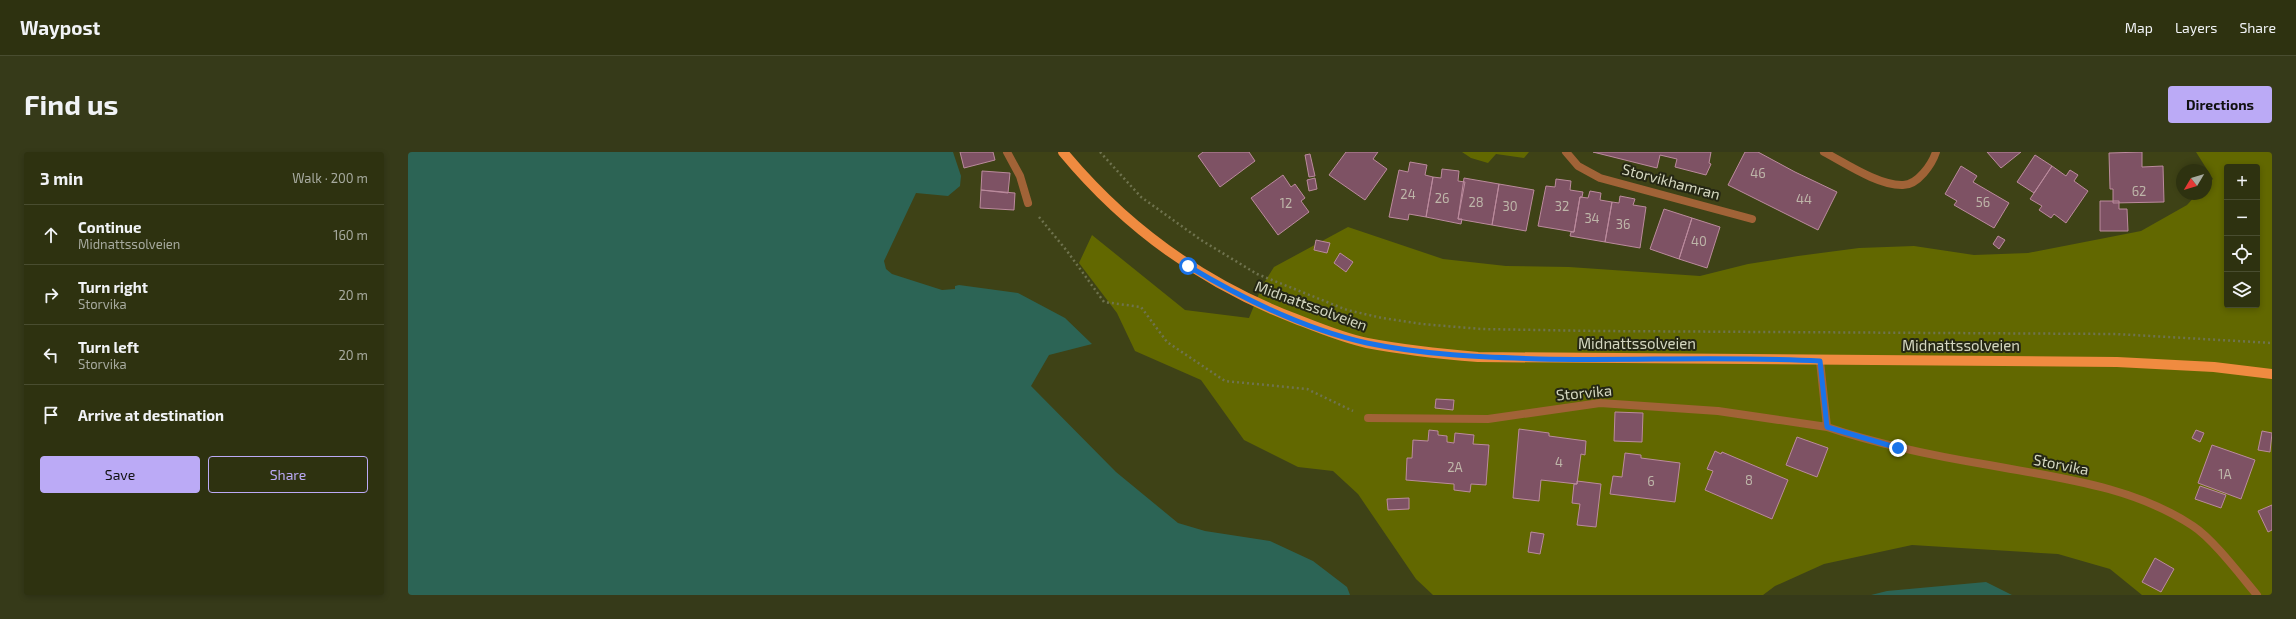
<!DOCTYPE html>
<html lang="en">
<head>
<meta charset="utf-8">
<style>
	:root { --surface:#2e3210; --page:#363a19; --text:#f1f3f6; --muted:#a7aa9f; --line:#494d30; --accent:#bbaaf6 }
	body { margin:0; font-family:"Exo 2",sans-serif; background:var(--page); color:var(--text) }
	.controls { position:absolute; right:12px; top:12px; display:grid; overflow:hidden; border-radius:4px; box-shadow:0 2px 6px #0003 }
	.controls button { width:36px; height:36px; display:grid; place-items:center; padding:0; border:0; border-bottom:1px solid var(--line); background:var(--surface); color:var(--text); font:20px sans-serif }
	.compass { position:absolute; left:1768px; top:12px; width:36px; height:36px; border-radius:50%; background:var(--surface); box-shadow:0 2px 6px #0003; rotate:232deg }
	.stop { position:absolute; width:12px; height:12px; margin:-9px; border:3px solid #1a73e8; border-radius:50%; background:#fff }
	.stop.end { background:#1a73e8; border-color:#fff; box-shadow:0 1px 4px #0008 }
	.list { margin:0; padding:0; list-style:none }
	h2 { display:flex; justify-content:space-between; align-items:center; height:52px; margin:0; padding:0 16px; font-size:17px }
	h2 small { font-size:13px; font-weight:400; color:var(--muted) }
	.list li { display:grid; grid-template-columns:26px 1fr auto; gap:12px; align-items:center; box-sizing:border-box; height:60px; padding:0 16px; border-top:1px solid var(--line) }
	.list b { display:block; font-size:15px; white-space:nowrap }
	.list p { margin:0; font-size:13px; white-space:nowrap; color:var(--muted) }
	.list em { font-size:13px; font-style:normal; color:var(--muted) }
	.actions { display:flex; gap:8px; padding:12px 16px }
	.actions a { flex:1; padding:9px 0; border:1px solid var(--accent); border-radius:4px; text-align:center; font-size:14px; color:var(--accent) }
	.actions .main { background:var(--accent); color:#111 }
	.icon { flex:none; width:22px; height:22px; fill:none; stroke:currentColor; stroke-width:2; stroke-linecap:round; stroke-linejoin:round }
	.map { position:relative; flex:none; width:1864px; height:443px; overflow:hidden; border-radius:4px }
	header { display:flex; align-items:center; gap:24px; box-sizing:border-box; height:56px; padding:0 20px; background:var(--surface); border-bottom:1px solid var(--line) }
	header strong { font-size:19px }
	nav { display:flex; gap:22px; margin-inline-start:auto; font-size:14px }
	.intro { display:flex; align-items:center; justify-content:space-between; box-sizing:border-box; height:96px; padding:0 24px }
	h1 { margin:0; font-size:28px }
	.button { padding:10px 18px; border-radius:4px; background:var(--accent); color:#111; font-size:14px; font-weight:700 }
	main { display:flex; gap:24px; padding:0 24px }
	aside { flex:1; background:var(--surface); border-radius:4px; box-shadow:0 2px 6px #0003 }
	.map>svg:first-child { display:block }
	.green { fill:#626800; fill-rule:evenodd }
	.water { fill:#2c6455 }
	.building { fill:#7e5264; stroke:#bb8b9d }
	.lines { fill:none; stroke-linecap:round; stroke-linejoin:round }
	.path { stroke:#6f734e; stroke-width:2.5; stroke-dasharray:2 3; stroke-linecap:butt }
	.minor { stroke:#a16337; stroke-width:8 }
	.primary { stroke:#f08b40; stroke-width:10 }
	.route { stroke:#1a73e8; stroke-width:5 }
	.labels { text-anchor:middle; stroke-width:4; stroke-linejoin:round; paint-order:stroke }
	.number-label { font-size:13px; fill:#beb6a9 }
	.street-label { font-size:15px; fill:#d4d7c0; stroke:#252714 }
</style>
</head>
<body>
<header>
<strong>Waypost</strong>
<nav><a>Map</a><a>Layers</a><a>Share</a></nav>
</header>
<div class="intro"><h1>Find us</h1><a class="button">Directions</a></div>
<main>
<aside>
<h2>3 min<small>Walk · 200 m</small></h2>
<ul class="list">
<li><svg class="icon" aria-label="ahead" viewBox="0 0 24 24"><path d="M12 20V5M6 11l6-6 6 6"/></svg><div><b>Continue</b><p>Midnattssolveien</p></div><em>160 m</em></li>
<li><svg class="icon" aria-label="right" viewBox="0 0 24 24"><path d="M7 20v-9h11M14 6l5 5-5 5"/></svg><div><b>Turn right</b><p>Storvika</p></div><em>20 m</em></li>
<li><svg class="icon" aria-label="left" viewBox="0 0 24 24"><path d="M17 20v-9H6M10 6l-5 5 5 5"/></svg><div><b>Turn left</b><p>Storvika</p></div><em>20 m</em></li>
<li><svg class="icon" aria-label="arrive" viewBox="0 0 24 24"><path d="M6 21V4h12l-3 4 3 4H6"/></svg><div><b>Arrive at destination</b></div></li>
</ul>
<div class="actions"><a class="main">Save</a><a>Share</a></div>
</aside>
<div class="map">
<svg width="1864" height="443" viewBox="0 0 1864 443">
	<rect width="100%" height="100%" fill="#3e4216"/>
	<!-- green -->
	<path class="green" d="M1054,0H1121L1116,6L1088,2L1080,11L1063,6Z
		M1788,0H1864V443H1734L1702,417L1650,402L1504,393L1416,412L1367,434L1355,443H1025L1008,427L950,342L925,319L890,315L836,288L793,228L727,199L709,161L671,111L684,83L777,158L841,166L854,134L866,115L940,75L1035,107L1098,114L1161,115L1292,124L1340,112L1390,104L1451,96L1506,94L1566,103L1620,101L1733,79L1779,53L1789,42H1798V33L1805,27ZM1819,15H1849V153H1819Z"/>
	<!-- water -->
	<path class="water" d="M0,0H545L553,24L552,34L540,44L508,41L476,109L478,117L484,122L534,138L547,137V134L551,133L610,141L657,166L684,192L641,203L623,234L708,320L770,371L797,379L862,389L905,409L939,435L942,443H0Z
		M1578,430L1604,443H1463L1479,439Z"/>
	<!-- building -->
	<path class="building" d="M552,0H585L587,8L556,16Z
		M795,0H841L847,9L812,35L790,4Z
		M938,0H970L965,7L979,17L957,48L921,23Z
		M1185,0H1303L1301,11L1303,12L1298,23L1267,15L1269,7L1252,3L1249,16Z
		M1337,0H1350L1387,20L1429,40L1410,78L1320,33Z
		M1579,0H1613L1593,16Z
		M1734,0V15L1755,14L1756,50L1705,51V37H1702L1701,1Z
		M902,2L907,24L901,25L897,3Z
		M1627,3L1644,14L1626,41L1609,30Z
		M1002,10L1019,13L1017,23L1025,25L1018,65L1001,62L1000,68L981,65L991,18L1000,20Z
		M1553,14L1569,24L1565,30L1601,51L1586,76L1546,53L1549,49L1537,42Z
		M1644,14L1658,24L1662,18L1670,23L1666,29L1680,39L1658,71L1646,62L1643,66L1631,58L1634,54L1622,47Z
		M1034,17L1051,19L1050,29L1057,30L1050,67H1054L1053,72L1018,65L1025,25L1033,26Z
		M574,19L602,21L600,41L573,38Z
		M875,23L883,35L887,32L897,46L893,49L901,60L870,83L843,46Z
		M907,26L909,37L901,39L899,28Z
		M1056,26L1091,32L1084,73L1050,67Z
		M1148,27L1163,29L1162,38L1175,40L1174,45H1172L1166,80L1130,74L1138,34L1147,35Z
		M1091,32L1126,38L1118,79L1084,73Z
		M573,38L607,41L606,58L572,56Z
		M1182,39L1193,41L1192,48L1204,50L1197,90L1162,84L1163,80H1166L1172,45L1180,46Z
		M1212,44L1227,47L1225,53L1238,55L1232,96L1197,90L1204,50L1211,51Z
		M1692,49H1711V57H1719L1720,79H1692Z
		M1256,57L1284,66L1271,107L1242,97Z
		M1284,66L1312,75L1299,116L1271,107Z
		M1590,84L1597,88L1591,97L1585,92Z
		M908,88L922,91L919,101L906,98Z
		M932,101L945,110L938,120L926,111Z
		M1028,247L1046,248L1045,258L1027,256Z
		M1207,260L1235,261L1234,290L1206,289Z
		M1111,277L1141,281V284L1178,289L1177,303L1173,302L1169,332L1133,328L1131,349L1105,346Z
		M1021,278L1030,279V283L1039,284V290L1046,291L1047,281L1066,283L1065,292L1081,293L1078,333L1063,332L1062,340L1046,338V332L998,328L999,306H1004L1005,288L1020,289Z
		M1788,278L1796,281L1792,290L1784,286Z
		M1854,279L1864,281L1862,300L1850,298Z
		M1389,285L1420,296L1409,325L1378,313Z
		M1804,293L1847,308L1833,347L1790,331Z
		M1307,299L1313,302L1314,300L1380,328L1364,367L1297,338L1305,319L1299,317Z
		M1217,301L1233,303V306L1272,311L1267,350L1202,342L1205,324L1214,325Z
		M1169,329L1193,332L1188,375L1169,373L1172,352L1164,351L1166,332H1169Z
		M1792,334L1818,343L1813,356L1787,347Z
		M1001,346V357L980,358L979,347Z
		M1864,353V378L1860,380L1850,359Z
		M1123,380L1136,382L1132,402L1120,400Z
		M1747,406L1766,417L1753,440L1734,430Z"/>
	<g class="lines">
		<!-- path -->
		<path class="path" d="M692,0L733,45L793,88L849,122L939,158L974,166L1014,172L1073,177L1188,179L1708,182L1864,191
			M631,65L659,99L696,150L733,155L759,190L817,229L899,237L945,259"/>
		<!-- minor -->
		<path class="minor" d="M599,0L612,24L620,51
			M1158,0L1170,14L1192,26L1344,67
			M1416,0C1437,11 1471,34 1495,33C1510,33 1524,12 1528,0
			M1412,209L1419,275C1472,293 1526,304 1581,313C1651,326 1725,334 1785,374C1805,387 1833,424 1849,443
			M960,266L1080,267L1192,251L1310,259L1419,275"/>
		<!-- primary -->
		<path class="primary" d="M655,0C718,76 796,132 888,167C911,176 935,186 959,191C996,198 1033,202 1070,205L1709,210L1806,215L1864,222"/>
	</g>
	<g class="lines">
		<!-- route -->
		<path class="route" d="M780,114C835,147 896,177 959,191C1016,203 1073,205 1131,207C1225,209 1318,204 1412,209L1419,275L1490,296"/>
	</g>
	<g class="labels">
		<!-- number labels -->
		<g class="number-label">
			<text x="1350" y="26">46</text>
			<text x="1731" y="44">62</text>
			<text x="1000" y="47">24</text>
			<text x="1034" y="51">26</text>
			<text x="1396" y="52">44</text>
			<text x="1068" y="55">28</text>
			<text x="1575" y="55">56</text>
			<text x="878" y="56">12</text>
			<text x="1102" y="59">30</text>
			<text x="1154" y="59">32</text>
			<text x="1184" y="71">34</text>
			<text x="1215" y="77">36</text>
			<text x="1291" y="94">40</text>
			<text x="1151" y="315">4</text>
			<text x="1047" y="320">2A</text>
			<text x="1817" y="327">1A</text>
			<text x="1341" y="333">8</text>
			<text x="1243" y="334">6</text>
		</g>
		<!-- street labels -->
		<g class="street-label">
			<text transform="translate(1263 30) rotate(15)" y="5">Storvikhamran</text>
			<text transform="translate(903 154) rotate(20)" y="5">Midnattssolveien</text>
			<text x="1229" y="197">Midnattssolveien</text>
			<text x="1553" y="199">Midnattssolveien</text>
			<text transform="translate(1176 241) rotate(-5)" y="5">Storvika</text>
			<text transform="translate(1653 313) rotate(11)" y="5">Storvika</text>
		</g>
	</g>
</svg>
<div class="controls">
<button>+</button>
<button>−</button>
<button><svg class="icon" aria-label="locate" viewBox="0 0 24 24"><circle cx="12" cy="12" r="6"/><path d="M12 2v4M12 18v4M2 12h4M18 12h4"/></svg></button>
<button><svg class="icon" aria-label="layers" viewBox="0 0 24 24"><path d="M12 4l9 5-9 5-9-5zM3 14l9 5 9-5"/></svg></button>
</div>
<svg class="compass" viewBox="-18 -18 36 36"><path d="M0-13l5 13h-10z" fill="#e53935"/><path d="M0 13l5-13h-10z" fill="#a7aa9f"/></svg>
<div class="stop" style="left:780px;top:114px"></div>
<div class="stop end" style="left:1490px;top:296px"></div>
</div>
</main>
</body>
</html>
